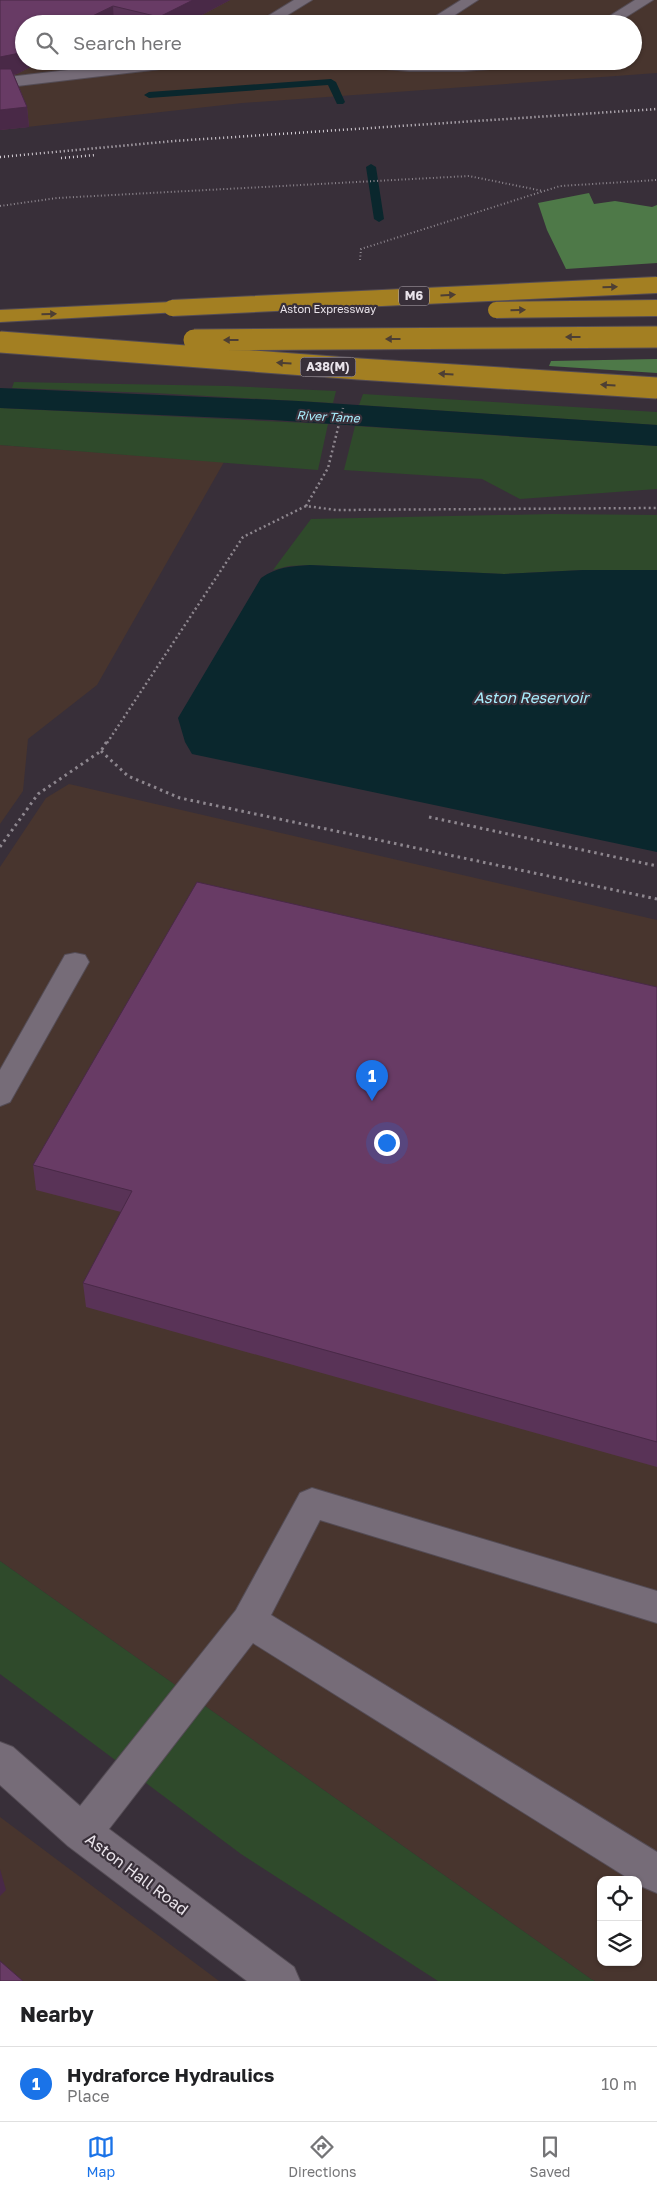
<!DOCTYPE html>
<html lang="en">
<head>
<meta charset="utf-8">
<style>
	:root { --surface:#fff; --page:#f6f6f6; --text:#202124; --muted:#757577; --line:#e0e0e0; --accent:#1a73e8 }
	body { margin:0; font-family:"Golos Text",sans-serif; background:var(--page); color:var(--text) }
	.controls { position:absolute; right:15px; bottom:15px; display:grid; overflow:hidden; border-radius:10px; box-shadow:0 1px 4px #0004 }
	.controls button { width:45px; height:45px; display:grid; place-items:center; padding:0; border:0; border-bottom:1px solid var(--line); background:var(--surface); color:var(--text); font:25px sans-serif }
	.you { position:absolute; left:386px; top:1142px; width:18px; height:18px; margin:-12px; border:4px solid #fff; border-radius:50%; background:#1a73e8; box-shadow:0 0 0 8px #1a73e833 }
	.badge { display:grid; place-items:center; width:32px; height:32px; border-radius:50%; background:var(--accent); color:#fff; font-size:16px; font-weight:700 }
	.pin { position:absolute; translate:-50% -41px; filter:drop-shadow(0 1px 2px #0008) }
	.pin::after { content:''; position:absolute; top:26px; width:18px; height:15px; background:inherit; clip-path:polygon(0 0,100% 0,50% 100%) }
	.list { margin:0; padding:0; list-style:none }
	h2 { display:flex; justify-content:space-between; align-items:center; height:65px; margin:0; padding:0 20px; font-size:21px }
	h2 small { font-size:16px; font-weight:400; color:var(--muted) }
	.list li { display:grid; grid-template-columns:32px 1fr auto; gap:15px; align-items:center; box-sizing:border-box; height:75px; padding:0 20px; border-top:1px solid var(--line) }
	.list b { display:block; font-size:19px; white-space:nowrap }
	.list p { margin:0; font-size:16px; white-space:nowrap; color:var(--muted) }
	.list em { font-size:16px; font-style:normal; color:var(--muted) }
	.icon { flex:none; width:28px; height:28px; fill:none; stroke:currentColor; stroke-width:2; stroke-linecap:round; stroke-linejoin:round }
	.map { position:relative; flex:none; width:657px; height:1981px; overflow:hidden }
	.search { position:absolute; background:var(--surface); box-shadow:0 1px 4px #0004; left:15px; right:15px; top:15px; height:55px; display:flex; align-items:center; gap:12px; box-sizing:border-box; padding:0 18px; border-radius:28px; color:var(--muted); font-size:19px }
	.sheet { height:140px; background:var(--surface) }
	nav { display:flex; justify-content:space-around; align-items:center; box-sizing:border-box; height:70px; border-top:1px solid var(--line); background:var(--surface); font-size:14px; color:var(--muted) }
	nav a { display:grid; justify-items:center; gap:2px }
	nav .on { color:var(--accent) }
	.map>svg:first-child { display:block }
	.industrial { fill:#48352e; fill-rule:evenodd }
	.green { fill:#2f4a2b }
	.forest { fill:#4e7948 }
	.water { fill:#0a272d }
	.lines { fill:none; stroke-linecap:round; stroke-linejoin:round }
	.stream { fill:#0a272d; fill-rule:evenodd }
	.minor-casing { stroke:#544c55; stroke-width:2 }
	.highway-casing { stroke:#544c55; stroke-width:2 }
	.path-far2 { stroke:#8e878f; stroke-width:2; stroke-dasharray:1 2.5; stroke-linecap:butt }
	.path-far1 { stroke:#8e878f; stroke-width:2.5; stroke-dasharray:2 3; stroke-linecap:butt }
	.path { stroke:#8e878f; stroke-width:3; stroke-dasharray:2.5 4; stroke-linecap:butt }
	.minor { fill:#766c78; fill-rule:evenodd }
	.highway { fill:#a37f22; fill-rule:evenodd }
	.rail { stroke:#d6d0d7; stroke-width:2.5; stroke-dasharray:1 3; stroke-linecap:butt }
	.highway-bridge-far1-casing { stroke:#544c55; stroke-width:18; stroke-linecap:butt }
	.highway-bridge-casing { stroke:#544c55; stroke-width:23; stroke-linecap:butt }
	.highway-bridge-far1 { stroke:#a37f22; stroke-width:16 }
	.highway-bridge { stroke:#a37f22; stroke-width:21 }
	.wall { fill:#593357 }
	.shaded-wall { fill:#492947 }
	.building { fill:#683b65; stroke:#492947 }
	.oneway { fill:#4d3f34 }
	.labels { text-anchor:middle; stroke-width:4.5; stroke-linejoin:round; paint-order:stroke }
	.far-street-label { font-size:11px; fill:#e9e3ea; stroke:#382f39 }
	.shield { fill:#382f39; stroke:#b4adb5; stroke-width:1 }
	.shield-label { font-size:12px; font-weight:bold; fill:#e9e3ea }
	.far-water-label { font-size:12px; font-style:italic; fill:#a9eefd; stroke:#382f39 }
	.water-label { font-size:15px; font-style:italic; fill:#a9eefd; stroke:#382f39 }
	.near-street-label { font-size:16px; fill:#e9e3ea; stroke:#382f39 }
</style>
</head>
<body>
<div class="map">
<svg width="657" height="1981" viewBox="0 0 657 1981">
	<rect width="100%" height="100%" fill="#382f39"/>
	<!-- industrial -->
	<path class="industrial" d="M0,0H657V73L242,103L0,130ZM24,24H633V61H24Z
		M0,445L224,462L97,685L28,739L23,791L0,824Z
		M69,784L657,920V1981H595L591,1979L0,1561V867L46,798ZM601,1880H638V1962H601Z
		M0,1817L219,1981H0Z"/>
	<!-- green -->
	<path class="green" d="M14,382L228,386L336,391L333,403L154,393L12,388Z
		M363,394L657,412V425L359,405Z
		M0,408L328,424L318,470L0,445Z
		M355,426L657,446V489L520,499L482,479L344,470Z
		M552,514L657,515V570H583L504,574L310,565L289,566L273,570L311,519Z
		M0,1561L591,1979L595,1981H438L241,1854L0,1674Z"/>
	<!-- forest -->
	<path class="forest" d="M589,193L594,204L615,201L652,207L657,205V263L566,269L547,230L538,203Z
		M657,359V373L549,366L551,361Z"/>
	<!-- water -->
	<path class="water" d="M0,388L298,401L657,425V446L273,420L0,408Z
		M310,565L504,574L583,570H657V852L192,754L185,742L178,718L261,578C277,567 291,566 310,565Z"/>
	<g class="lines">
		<!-- stream -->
		<path class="stream" d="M331,79L336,82L345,102L343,104H337L328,85L149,98L144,95L149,92Z
			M371,164L376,167L384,219L379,222L374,219L366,167Z"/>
		<defs>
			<path id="minor" d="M294,0H312L273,24H255Z
				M461,0H478L441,24H423Z
				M635,0H653L615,24H597Z
				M145,61H193L191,64L186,66L0,88V78Z
				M344,61H538L536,64L531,66L463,71H409L351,66L346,64Z
				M75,953L85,955L89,962L10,1102L0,1106V1070L65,955Z
				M312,1488L657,1591V1623L320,1520L271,1615L657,1852V1893L638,1885V1880H631L253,1643L109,1829L294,1967L300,1981H247L68,1846L0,1785V1742L13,1747L80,1806L236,1610L300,1493Z"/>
			<path id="highway" d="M172,302L179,304L181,308L179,312L0,322V310Z"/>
		</defs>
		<!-- minor casing -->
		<use href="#minor" class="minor-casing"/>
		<!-- highway casing -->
		<use href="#highway" class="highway-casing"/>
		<!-- path-far2 -->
		<path class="path-far2" d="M0,206L57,198L469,176L543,191
			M360,260L361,249L560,186L657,180"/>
		<!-- path-far1 -->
		<path class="path-far1" d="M306,506L328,468L343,408
			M107,743L243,537L306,506L336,510L657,508"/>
		<!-- path -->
		<path class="path" d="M101,751L128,776L180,798L657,899
			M429,817L657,866
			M0,847L38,794L101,751L107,741"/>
		<!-- minor -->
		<use href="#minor" class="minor"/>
		<!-- highway -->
		<use href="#highway" class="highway"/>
		<!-- rail -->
		<path class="rail" d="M0,157L174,141L657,109
			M61,158L96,155"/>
		<defs>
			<path id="highway-bridge-far1" d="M172,308L657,285
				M496,310L657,308"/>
			<path id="highway-bridge" d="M194,340L657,337
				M0,342L359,369L657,388"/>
		</defs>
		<!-- highway-bridge-far1 casing -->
		<use href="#highway-bridge-far1" class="highway-bridge-far1-casing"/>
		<!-- highway-bridge casing -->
		<use href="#highway-bridge" class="highway-bridge-casing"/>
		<!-- highway-bridge-far1 -->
		<use href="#highway-bridge-far1" class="highway-bridge-far1"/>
		<!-- highway-bridge -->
		<use href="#highway-bridge" class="highway-bridge"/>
	</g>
	<!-- wall -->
	<path class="wall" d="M0,0H230L185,24H24V61H42L17,74L14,75L27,107L29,127L0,130Z
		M657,987V1467L86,1307L83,1283L121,1212L36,1190L33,1165Z"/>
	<!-- shaded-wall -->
	<path class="shaded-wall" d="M193,0H230L185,24H160L159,17Z
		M113,6L114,24H76Z
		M24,50V61H42L17,74L0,77V57Z
		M27,107L29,127L0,130V110Z
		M0,1869L6,1890L0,1896Z"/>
	<!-- building -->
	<path class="building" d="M0,0H193L159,17L113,6L76,24H24V50L15,54L0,57Z
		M0,69H11L27,107L0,110Z
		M197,882L657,987V1442L83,1283L132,1191L33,1165Z
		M0,1961L23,1981H0Z"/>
	<!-- one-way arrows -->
	<defs><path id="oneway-solid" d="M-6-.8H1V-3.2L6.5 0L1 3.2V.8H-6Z" transform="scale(1.25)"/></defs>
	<g class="oneway">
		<use href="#oneway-solid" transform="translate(610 287) rotate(-2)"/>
		<use href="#oneway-solid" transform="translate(448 295) rotate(-3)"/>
		<use href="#oneway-solid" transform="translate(518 310) rotate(-1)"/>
		<use href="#oneway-solid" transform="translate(49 314) rotate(-2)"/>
		<use href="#oneway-solid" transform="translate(573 337) rotate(180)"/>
		<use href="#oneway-solid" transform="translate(393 339) rotate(180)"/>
		<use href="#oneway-solid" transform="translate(231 340) rotate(180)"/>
		<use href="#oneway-solid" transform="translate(284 363) rotate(-176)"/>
		<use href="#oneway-solid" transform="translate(446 374) rotate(-176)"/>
		<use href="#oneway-solid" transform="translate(608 385) rotate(-176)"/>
	</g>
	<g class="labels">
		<!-- far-street labels -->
		<g class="far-street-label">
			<text x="328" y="313">Aston Expressway</text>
		</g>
		<!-- shield labels -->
		<g class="shield">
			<rect x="399" y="286.5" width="30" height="19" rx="4"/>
			<rect x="300.5" y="357.5" width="55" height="19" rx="4"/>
		</g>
		<g class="shield-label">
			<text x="414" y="300">M6</text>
			<text x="328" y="371">A38(M)</text>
		</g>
		<!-- far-water labels -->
		<g class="far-water-label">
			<text transform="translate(328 417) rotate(3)" y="4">River Tame</text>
		</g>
		<!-- water labels -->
		<g class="water-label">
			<text x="531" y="703">Aston Reservoir</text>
		</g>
		<!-- near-street labels -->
		<g class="near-street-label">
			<text transform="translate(137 1874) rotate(37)" y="6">Aston Hall Road</text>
		</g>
	</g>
</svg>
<div class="controls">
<button><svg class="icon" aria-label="locate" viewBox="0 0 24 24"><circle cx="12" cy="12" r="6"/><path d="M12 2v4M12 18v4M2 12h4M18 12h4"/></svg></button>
<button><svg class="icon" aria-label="layers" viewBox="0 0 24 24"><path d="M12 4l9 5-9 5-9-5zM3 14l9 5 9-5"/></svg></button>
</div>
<div class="you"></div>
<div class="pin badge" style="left:372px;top:1101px">1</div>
<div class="search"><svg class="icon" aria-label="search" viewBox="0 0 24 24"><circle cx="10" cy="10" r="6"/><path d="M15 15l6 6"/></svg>Search here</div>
</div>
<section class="sheet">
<h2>Nearby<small></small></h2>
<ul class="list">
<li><span class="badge">1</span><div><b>Hydraforce Hydraulics</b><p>Place</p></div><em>10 m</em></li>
</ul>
</section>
<nav>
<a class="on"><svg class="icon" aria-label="map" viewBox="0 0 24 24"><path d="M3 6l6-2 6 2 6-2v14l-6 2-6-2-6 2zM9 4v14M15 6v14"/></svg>Map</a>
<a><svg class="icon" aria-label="directions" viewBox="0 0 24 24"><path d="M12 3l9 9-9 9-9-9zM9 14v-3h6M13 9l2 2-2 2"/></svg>Directions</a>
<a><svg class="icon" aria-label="saved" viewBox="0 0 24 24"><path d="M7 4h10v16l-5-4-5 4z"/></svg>Saved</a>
</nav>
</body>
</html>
